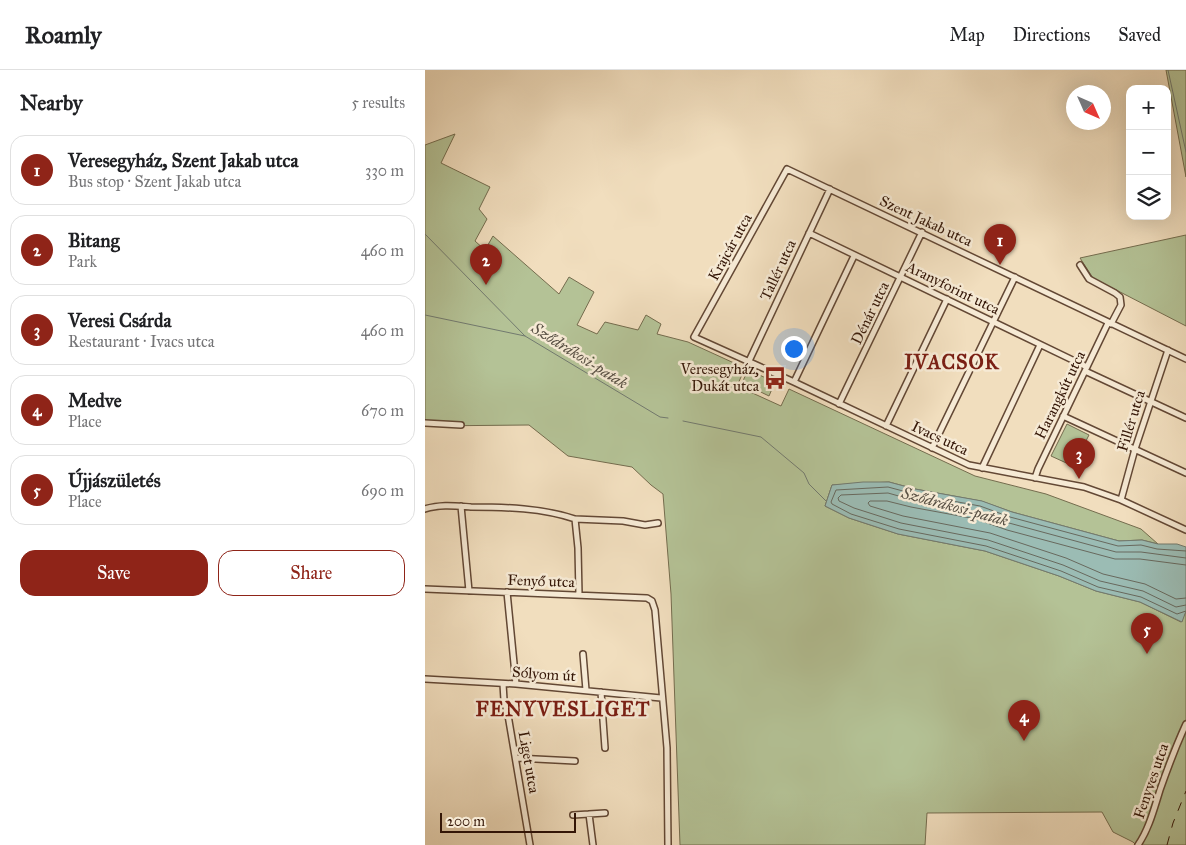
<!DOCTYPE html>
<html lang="en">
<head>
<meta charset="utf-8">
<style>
	:root { --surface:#fff; --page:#f6f6f6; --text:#202124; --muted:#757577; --line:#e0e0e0; --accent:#8f2418 }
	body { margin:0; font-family:"IM FELL Great Primer",serif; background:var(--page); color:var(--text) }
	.controls { position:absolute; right:15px; top:15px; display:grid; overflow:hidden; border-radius:10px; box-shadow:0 5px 20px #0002 }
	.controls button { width:45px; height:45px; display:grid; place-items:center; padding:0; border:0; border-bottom:1px solid var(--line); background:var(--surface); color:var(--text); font:25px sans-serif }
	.compass { position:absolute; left:641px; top:15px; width:45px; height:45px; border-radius:50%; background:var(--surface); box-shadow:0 5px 20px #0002; rotate:135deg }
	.scale { position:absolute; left:15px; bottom:12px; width:136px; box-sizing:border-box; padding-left:5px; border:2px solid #341607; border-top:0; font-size:14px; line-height:18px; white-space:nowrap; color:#341607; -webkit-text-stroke:4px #f6ead5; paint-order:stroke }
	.you { position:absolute; left:368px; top:278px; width:18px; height:18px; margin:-12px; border:4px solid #fff; border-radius:50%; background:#1a73e8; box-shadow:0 0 0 8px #1a73e833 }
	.badge { display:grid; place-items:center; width:32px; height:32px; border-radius:50%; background:var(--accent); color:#fff; font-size:16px; font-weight:700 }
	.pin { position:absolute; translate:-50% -41px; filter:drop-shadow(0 1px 2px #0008) }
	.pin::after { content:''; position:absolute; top:26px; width:18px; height:15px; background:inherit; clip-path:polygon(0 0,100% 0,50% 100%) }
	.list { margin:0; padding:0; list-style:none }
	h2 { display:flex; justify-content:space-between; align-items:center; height:65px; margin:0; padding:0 20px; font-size:21px }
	h2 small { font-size:16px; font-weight:400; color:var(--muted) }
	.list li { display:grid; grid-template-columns:32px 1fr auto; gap:15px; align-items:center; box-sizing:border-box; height:70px; margin:0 10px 10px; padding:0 10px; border:1px solid var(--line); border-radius:15px }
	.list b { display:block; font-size:19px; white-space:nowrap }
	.list p { margin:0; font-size:16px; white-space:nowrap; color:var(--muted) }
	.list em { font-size:16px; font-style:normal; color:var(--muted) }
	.actions { display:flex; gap:10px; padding:15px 20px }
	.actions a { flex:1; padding:11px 0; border:1px solid var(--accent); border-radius:15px; text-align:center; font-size:18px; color:var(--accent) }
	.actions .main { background:var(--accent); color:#fff }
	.icon { flex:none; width:28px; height:28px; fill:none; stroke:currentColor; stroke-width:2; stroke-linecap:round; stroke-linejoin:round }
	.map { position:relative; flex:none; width:761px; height:775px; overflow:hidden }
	header { display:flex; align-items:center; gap:30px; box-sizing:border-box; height:70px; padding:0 25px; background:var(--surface); border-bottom:1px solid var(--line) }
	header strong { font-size:24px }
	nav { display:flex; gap:28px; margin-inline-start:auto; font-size:18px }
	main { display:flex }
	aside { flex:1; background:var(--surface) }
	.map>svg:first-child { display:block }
	.green { fill:#b4c296; stroke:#746c4e }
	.water { fill:#9bbcb4; stroke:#727a6f }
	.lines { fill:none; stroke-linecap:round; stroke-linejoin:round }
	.shore { stroke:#68695e; stroke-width:1 }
	.stream { stroke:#727a6f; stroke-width:1 }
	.minor-casing { stroke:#634835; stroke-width:8 }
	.minor { stroke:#f6ead5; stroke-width:5 }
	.rail { stroke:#341607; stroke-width:1; stroke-dasharray:9 9; stroke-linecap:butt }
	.labels { text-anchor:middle; stroke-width:5; stroke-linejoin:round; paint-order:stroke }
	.street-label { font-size:15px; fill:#341607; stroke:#f6ead5 }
	.poi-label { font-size:15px; fill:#341607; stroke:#f6ead5; text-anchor:end }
	.water-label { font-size:16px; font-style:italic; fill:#585044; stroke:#f6ead5 }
	.district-label { font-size:20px; font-weight:bold; letter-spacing:1px; fill:#7a1f14; stroke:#f6ead5 }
</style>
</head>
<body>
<header>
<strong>Roamly</strong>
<nav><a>Map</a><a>Directions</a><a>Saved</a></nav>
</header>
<main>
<aside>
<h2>Nearby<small>5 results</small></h2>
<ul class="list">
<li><span class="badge">1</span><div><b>Veresegyház, Szent Jakab utca</b><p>Bus stop · Szent Jakab utca</p></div><em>330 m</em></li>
<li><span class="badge">2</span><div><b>Bitang</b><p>Park</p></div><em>460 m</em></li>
<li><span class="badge">3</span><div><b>Veresi Csárda</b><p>Restaurant · Ivacs utca</p></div><em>460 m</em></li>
<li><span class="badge">4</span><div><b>Medve</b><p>Place</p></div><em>670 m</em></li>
<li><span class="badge">5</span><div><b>Újjászületés</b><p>Place</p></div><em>690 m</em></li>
</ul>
<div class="actions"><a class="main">Save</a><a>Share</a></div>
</aside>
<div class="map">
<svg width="761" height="775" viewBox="0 0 761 775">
	<rect width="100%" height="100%" fill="#f1debe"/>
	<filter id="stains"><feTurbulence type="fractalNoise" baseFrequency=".004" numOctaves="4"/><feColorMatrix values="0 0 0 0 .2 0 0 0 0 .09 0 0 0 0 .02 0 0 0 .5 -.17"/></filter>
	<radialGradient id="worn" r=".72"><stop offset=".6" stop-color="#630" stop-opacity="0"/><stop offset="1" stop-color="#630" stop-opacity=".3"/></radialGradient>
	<!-- green -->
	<path class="green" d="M741,0H761V107Z
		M30,64L16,93L65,117L54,139L62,149L50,171L60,180L68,166L134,224L144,207L169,222L152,255L172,264L180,252L213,260L221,245L236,254L232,264L263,272L320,298L312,316L356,336L364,319L550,406L621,424L716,459L733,474L717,470L694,471L587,442L556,431L490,419L464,412L407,415L400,436L424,448L473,464L560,481L634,506L671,521L715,532L756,552L761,541V775H711L708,772L688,762L677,742L502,743L500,775H255L246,524L238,424L226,415L207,397L143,386L104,355L0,356V75Z
		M761,165V256L668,208L655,188Z
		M323,300L350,312L344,326L317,313Z
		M642,354L664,365L648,396L626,386Z"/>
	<!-- water -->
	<path class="water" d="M438,412H464L490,419L557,431L587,442L694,471L717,470L733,474H752L761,477V541L757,552L715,532L671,521L634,506L560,481L473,464L424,448L400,436L407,415Z"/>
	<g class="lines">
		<!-- shore -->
		<path class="shore" d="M761,481L732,479L716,475L693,476L585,447L555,436L489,424L463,417L411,420L406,432L407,434L426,444L474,459L561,476L636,501L673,517L716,527L752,544L761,541
			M761,488L716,482H691L584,453L553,442L488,430L463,423L416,425L413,428L414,431L429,438L476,453L563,470L638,495L675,511L718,521L751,537L761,535
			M761,495L715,489H690L582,460L551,449L486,437L462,431H445L443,433L445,436L478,446L565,463L641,488L678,504L720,514L751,529L761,528"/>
		<!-- stream -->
		<path class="stream" d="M743,0L761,82
			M0,164L100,266L235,347L243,348
			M0,245L100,266
			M258,351L336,367L379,403L384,414L401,431"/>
		<defs>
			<path id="minor" d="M384,163L662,297
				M655,195L664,209L690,223L695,227L696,235L686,254
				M761,289L362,99L269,267L369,312L544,395L659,417L696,430L761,460
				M324,291L405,119
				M660,301L761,348
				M369,312L429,186
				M414,334L497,162
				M638,346L761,403
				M0,353L36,355
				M461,356L522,229
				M507,378L590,207
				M557,398L615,275
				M610,408L613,399L683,253
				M696,430L710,379L743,280
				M36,436L44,521
				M0,439C15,434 31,436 46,437C81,437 117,438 150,449
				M0,519L222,528L227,531L230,540L242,678L243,775
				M82,522L91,614
				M154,525L153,478L150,449L198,451L220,455L233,453
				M158,584L161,620
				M0,609L91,614L236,628
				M78,614L79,630L83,645L105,775
				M176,622L180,678
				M91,688L150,691
				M164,744L168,775
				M148,745L180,743
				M713,775C724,759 729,739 735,720C743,697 751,676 761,654"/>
		</defs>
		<!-- minor casing -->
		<use href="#minor" class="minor-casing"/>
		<!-- minor -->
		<use href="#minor" class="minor"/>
		<!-- rail -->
		<path class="rail" d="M742,775L748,753L761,721"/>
	</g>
	<!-- icons -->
	<defs>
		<symbol id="bus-bare" viewBox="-9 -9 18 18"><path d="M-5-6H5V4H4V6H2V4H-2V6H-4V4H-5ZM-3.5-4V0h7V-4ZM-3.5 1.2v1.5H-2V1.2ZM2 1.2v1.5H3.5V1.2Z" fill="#8f2418" stroke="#f6ead5" stroke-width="2.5" paint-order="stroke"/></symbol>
	</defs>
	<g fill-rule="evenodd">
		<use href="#bus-bare" x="334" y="292" width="32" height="32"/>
	</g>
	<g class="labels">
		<!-- street labels -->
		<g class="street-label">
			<text transform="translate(501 151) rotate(25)" y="5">Szent Jakab utca</text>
			<text transform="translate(305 177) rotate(-61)" y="5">Krajcár utca</text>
			<text transform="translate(353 200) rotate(-65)" y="5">Tallér utca</text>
			<text transform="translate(528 218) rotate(26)" y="5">Aranyforint utca</text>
			<text transform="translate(445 243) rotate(-64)" y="5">Dénár utca</text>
			<text transform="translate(635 325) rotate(-64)" y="5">Harangkút utca</text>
			<text transform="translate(706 351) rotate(-73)" y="5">Fillér utca</text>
			<text transform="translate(515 368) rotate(25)" y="5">Ivacs utca</text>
			<text transform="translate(116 511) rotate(2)" y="5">Fenyő utca</text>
			<text transform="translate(119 604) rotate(4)" y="5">Sólyom út</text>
			<text transform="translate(104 692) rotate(80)" y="5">Liget utca</text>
			<text transform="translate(726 711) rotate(-71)" y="5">Fenyves utca</text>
		</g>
		<!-- poi labels -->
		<g class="poi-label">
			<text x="334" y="304">Veresegyház,<tspan x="334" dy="17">Dukát utca</tspan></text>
		</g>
		<!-- water labels -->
		<g class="water-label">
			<text transform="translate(155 285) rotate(32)" y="6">Sződrákosi-patak</text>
			<text transform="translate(530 436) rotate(15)" y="6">Sződrákosi-patak</text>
		</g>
		<!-- district labels -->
		<g class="district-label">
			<text x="527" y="299">IVACSOK</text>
			<text x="138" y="646">FENYVESLIGET</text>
		</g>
	</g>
	<rect width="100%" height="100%" filter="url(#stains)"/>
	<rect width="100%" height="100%" fill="url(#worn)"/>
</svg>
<div class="controls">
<button>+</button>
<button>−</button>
<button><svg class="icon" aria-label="layers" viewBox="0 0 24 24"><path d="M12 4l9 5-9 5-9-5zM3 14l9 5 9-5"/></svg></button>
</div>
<svg class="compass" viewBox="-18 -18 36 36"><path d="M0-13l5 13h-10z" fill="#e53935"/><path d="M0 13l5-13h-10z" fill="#757577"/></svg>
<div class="scale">200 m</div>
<div class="you"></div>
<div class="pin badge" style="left:575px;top:195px">1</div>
<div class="pin badge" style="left:61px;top:215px">2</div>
<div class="pin badge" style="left:654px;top:409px">3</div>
<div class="pin badge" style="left:599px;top:671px">4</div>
<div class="pin badge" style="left:722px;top:584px">5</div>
</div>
</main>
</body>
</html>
